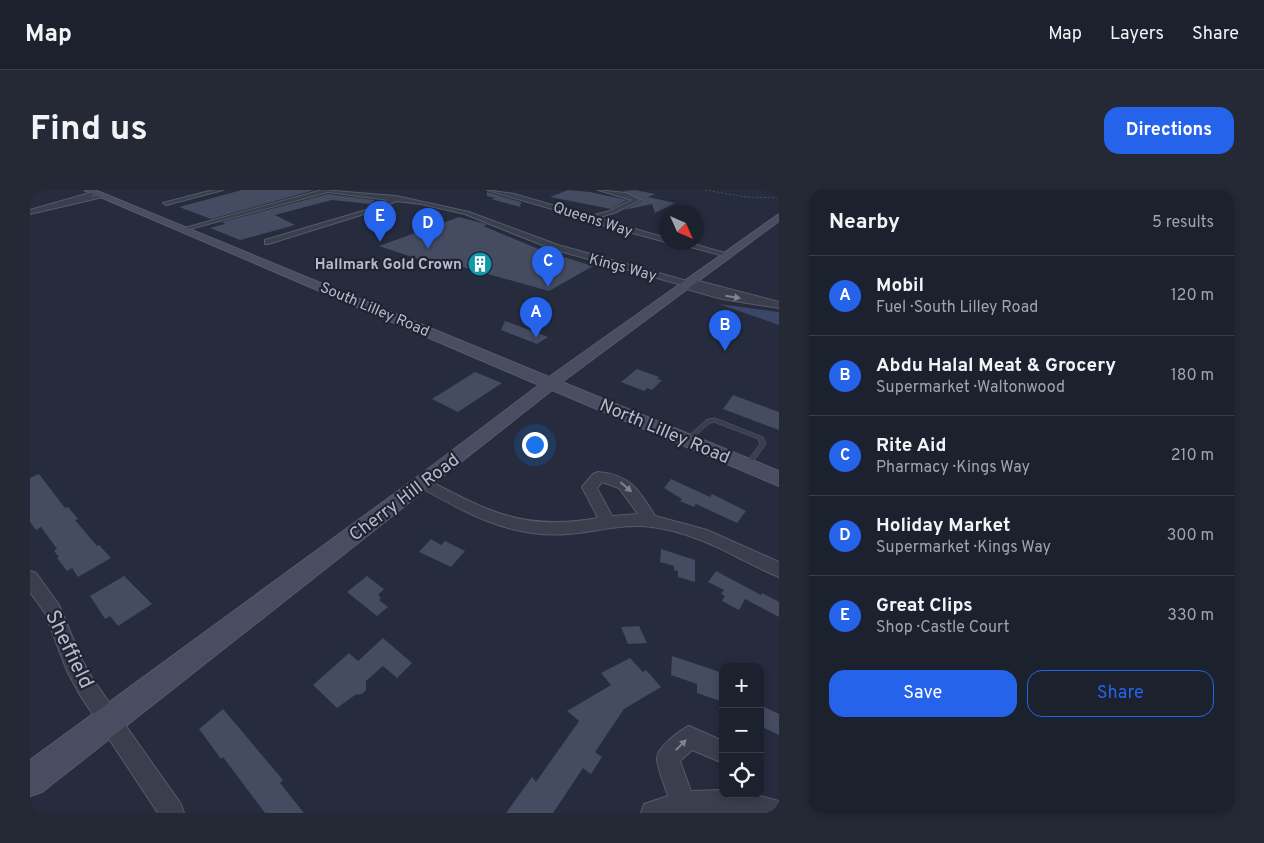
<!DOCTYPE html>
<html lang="en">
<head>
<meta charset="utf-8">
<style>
	:root { --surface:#1c212e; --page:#252936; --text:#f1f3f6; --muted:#a0a3aa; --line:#3a3e4a; --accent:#2563eb }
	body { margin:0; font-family:Overpass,sans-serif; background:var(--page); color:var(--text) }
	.controls { position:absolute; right:15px; bottom:15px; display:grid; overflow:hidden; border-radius:10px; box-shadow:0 2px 8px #0003 }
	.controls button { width:45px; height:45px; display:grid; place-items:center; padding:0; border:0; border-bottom:1px solid var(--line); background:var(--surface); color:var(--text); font:25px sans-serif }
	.compass { position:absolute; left:629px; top:15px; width:45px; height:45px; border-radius:50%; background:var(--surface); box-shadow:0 2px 8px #0003; rotate:135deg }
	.you { position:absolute; left:504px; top:254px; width:18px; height:18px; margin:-12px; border:4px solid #fff; border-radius:50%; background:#1a73e8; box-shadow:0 0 0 8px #1a73e833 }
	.badge { display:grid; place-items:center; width:32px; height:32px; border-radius:50%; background:var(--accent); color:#fff; font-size:16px; font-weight:700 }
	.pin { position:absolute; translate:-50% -41px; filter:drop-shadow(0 1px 2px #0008) }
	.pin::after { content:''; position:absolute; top:26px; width:18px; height:15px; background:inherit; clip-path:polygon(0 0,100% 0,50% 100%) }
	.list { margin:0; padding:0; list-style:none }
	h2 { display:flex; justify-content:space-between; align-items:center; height:65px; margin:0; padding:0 20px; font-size:21px }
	h2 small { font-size:16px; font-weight:400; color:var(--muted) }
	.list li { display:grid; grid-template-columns:32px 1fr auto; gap:15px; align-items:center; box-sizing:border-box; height:80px; padding:0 20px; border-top:1px solid var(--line) }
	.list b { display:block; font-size:19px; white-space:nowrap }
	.list p { margin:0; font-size:16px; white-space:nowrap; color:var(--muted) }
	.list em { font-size:16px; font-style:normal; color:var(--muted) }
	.actions { display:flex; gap:10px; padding:15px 20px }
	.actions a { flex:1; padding:11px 0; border:1px solid var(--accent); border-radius:15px; text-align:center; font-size:18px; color:var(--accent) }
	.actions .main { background:var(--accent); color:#fff }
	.icon { flex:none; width:28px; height:28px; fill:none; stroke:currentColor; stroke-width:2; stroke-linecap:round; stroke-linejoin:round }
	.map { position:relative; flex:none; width:749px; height:623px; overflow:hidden; border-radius:15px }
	header { display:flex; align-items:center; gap:30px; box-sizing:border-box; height:70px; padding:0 25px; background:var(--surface); border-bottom:1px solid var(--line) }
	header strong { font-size:24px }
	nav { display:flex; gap:28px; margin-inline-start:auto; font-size:18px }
	.intro { display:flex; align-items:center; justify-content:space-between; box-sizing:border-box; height:120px; padding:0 30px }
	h1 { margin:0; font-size:35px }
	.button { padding:12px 22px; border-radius:15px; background:var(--accent); color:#fff; font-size:18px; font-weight:700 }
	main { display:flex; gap:30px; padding:0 30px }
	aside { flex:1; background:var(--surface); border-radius:15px; box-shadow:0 2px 8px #0003 }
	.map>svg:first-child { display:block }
	.water { fill:#3c4666 }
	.building { fill:#454b60 }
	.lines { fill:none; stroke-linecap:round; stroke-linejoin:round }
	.lane-casing { stroke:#555a69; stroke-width:1 }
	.street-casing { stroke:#555a69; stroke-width:2 }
	.secondary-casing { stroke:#555a69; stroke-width:2 }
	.path { stroke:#46555c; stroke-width:1; stroke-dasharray:2 2; stroke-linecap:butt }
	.lane { fill:#3a3f4e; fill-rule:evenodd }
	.street { fill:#3a3f4e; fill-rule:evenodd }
	.secondary { fill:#484d61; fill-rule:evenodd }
	.oneway { fill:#7e8392 }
	.labels { text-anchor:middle; stroke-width:4.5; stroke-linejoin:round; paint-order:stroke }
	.far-street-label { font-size:15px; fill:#b6bac9; stroke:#1f2433 }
	.far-poi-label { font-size:15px; font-weight:bold; fill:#b6bac9; stroke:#1f2433; text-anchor:end }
	.street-label { font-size:18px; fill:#b6bac9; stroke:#1f2433 }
	.near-street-label { font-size:21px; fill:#b6bac9; stroke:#1f2433 }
</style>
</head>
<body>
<header>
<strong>Map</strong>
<nav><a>Map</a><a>Layers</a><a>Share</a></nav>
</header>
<div class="intro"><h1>Find us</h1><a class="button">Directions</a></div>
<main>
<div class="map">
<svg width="749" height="623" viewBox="0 0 749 623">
	<rect width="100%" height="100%" fill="#262c3e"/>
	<!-- water -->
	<path class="water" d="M689,114L749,122V135Z"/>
	<!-- building -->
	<path class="building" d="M212,0H285L181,29L149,17Z
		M538,0L560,2L597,10L581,19L520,7Z
		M605,0L625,4L618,7L645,13L625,23L622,14L594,20L612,11L594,1Z
		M457,2L491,12L490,17L461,9L465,8L457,6Z
		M298,4L345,10L340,14L302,10L245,25L265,35L210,50L180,38L195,34L192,32Z
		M429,27L456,34L457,35L453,36L511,60L563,76L519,101L429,76L421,80L349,56Z
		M475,131L518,147L507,154L471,140Z
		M607,179L629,187L627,189L632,190L622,200L617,198L614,201L591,192Z
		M445,182L472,193L428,222L402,209Z
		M703,205L749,222V240L693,219Z
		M9,284L35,318L38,317L48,329L45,330L67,356L69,355L81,368L48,387L42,378L37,381L27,368L29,367L24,361L27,359L11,337L6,340L0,332V288Z
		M641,289L680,307L682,304L716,321L707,333L666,314L664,317L650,311L652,309L634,298Z
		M401,349L411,355L415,351L435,361L421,377L389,362Z
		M631,359L665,370V392L648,387V381L644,380V376L630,372Z
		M686,381L731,405L732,403L749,412V427L715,409L709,420L692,411L695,406L691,404L694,400L678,392Z
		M94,386L122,414L88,436L80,426L75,429L60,406Z
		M337,386L354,399L348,405L351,408L349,410L358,417L347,426L317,402Z
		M609,436L617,453L598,454L591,437Z
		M353,448L382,473L367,488L353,476L336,491V500L332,504L325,505L307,518L283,495L319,463L328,471Z
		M642,466L690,482V511L667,503V494L641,485Z
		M600,468L613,482L616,480L631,497L594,519L565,562L572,567L561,584L553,578L523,623H476L502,587L506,592L549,531L537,521L581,495L571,483Z
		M730,515L749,524V545L730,536Z
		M193,519L253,590L250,593L274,623H235L193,567L191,569L169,539Z"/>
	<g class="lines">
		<defs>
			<path id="lane" d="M685,228L733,247L736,254L719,277H717L714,275L730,254L728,249L684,232L680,233L659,251H655L654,250L655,249L676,230Z"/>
			<path id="street" d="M183,0H193L136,15L133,13Z
				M292,0L366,6L439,22L528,55L657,91L661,89L749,112V118L692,109L653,98L652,95L522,59L435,24L391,14L366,11L347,20L238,54H235V50L343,18L358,10L298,2L156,40L151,39Z
				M457,0L484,4L560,26L580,21L602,10L568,0L596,3L610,10L584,23L567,28L636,48V52L554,30L546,26Z
				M63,2L68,3L59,7L74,4L77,6L0,24V20Z
				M642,52H656L702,65L698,67Z
				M568,282C601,285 609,300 625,326L677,340L749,372V387C736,382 724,375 711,369C683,354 653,341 622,337C593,333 566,342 538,344C482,349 435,323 388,296L386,293L393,288L398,290C461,323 495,341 568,328L552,297L563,284ZM572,292L589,298L608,324L582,326L567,298Z
				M0,381L6,383L29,415L52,470L64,491L151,614L154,623H128L50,505L37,481L15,423L0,402Z
				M659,536L693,551V573L662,560L650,571L661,601L693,600V604H723L749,611V623H611L614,614L638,606C635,595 627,579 627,568C627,558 650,540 659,536Z"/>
			<path id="secondary" d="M54,0H65L519,187L749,24V31L532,192L749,281V296L522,200L12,602L0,606V570L386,288L509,195Z"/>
		</defs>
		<!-- lane casing -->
		<use href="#lane" class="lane-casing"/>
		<!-- street casing -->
		<use href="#street" class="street-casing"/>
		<!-- secondary casing -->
		<use href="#secondary" class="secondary-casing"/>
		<!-- path -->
		<path class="path" d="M675,0L716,7L749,8"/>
		<!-- lane -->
		<use href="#lane" class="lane"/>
		<!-- street -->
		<use href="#street" class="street"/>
		<!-- secondary -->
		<use href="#secondary" class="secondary"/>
	</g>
	<!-- one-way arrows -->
	<defs><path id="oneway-solid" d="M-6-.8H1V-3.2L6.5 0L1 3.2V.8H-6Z" transform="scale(1.25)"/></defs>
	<g class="oneway">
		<use href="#oneway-solid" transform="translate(703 107) rotate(9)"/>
		<use href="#oneway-solid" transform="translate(596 297) rotate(41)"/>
		<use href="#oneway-solid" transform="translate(651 555) rotate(-45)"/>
	</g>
	<!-- icons -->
	<defs>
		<symbol id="building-disc" viewBox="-11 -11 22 22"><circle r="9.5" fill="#0f9aa8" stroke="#1f2433"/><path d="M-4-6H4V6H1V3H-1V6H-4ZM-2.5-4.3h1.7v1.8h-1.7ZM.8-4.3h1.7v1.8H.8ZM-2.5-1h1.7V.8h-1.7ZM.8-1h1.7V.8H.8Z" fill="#fff"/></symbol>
	</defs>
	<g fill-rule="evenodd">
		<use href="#building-disc" x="436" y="60" width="28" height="28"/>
	</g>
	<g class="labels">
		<!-- far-street labels -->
		<g class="far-street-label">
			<text transform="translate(563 29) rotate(18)" y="5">Queens Way</text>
			<text transform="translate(593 77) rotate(15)" y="5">Kings Way</text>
			<text transform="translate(345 119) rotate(23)" y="5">South Lilley Road</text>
		</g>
		<!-- far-poi labels -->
		<g class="far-poi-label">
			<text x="432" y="79">Hallmark Gold Crown</text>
		</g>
		<!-- street labels -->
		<g class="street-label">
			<text transform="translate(635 241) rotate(23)" y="6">North Lilley Road</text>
			<text transform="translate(374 307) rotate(-37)" y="6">Cherry Hill Road</text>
		</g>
		<!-- near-street labels -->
		<g class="near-street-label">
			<text transform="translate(40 459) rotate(64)" y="7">Sheffield</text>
		</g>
	</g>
</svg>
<div class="controls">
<button>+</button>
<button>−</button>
<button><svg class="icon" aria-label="locate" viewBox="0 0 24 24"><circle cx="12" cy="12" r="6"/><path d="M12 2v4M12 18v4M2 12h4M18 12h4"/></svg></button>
</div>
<svg class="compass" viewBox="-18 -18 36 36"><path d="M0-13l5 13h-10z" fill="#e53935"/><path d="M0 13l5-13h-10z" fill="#a0a3aa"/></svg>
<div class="you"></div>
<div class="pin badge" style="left:506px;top:148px">A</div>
<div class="pin badge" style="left:695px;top:161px">B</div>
<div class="pin badge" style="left:518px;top:97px">C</div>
<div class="pin badge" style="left:398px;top:59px">D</div>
<div class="pin badge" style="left:350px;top:52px">E</div>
</div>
<aside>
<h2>Nearby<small>5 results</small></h2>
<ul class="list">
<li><span class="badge">A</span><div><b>Mobil</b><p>Fuel · South Lilley Road</p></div><em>120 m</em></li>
<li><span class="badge">B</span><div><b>Abdu Halal Meat &amp; Grocery</b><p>Supermarket · Waltonwood</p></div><em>180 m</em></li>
<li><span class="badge">C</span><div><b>Rite Aid</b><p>Pharmacy · Kings Way</p></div><em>210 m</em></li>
<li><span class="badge">D</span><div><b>Holiday Market</b><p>Supermarket · Kings Way</p></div><em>300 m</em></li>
<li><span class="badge">E</span><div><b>Great Clips</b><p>Shop · Castle Court</p></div><em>330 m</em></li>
</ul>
<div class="actions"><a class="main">Save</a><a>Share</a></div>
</aside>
</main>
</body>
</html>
